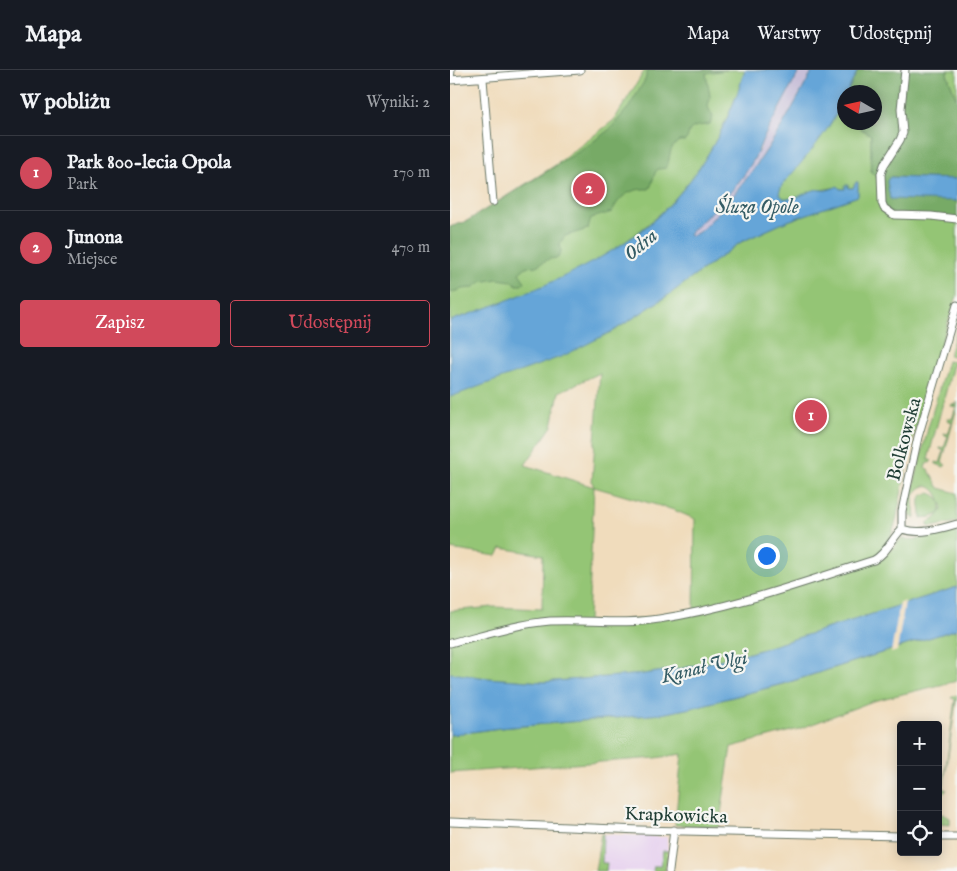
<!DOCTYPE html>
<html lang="pl">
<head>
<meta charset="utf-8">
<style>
	:root { --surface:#171b24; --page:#20242c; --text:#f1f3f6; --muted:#9ea1a6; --line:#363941; --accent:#d1495b }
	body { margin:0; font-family:"IM FELL English",serif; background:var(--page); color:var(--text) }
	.controls { position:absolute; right:15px; bottom:15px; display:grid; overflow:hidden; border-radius:5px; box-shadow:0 2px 12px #0003 }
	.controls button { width:45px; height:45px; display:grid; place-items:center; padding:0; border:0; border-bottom:1px solid var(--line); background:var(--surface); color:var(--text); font:25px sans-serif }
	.compass { position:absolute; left:387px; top:15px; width:45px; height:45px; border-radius:50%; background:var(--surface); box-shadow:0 2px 12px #0003; rotate:279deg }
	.you { position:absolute; left:316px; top:485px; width:18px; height:18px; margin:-12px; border:4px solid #fff; border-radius:50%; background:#1a73e8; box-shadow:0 0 0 8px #1a73e833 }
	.badge { display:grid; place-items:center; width:32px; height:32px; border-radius:50%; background:var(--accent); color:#fff; font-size:16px; font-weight:700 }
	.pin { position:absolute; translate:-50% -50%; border:2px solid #fff; box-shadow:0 1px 5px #0006 }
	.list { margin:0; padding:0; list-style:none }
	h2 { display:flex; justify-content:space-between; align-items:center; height:65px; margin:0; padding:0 20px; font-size:21px }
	h2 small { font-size:16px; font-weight:400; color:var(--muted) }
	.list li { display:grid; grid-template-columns:32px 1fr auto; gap:15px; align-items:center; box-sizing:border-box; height:75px; padding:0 20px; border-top:1px solid var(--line) }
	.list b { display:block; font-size:19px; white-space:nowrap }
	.list p { margin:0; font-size:16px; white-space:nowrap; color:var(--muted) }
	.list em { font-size:16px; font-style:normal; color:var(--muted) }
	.actions { display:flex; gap:10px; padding:15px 20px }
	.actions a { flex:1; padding:11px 0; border:1px solid var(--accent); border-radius:5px; text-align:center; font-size:18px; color:var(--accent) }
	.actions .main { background:var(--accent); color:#fff }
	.icon { flex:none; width:28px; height:28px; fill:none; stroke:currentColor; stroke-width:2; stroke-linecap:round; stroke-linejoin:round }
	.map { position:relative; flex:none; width:507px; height:801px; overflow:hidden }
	header { display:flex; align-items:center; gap:30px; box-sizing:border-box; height:70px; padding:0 25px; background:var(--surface); border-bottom:1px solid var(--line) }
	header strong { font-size:24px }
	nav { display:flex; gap:28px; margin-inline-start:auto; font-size:18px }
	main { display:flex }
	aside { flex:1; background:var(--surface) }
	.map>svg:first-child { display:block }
	.built { fill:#e7d2ef }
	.industrial { fill:#c8bfd8 }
	.green { fill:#94c575; stroke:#5a8154; fill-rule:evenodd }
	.forest { fill:#7a6; stroke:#4b744d }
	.water { fill:#65a5d8; stroke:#427186 }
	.pier { fill:#f0dcbc }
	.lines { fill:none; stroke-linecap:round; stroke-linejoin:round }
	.minor-casing { stroke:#687564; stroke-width:9 }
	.minor { stroke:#fff; stroke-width:7 }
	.labels { text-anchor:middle; stroke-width:4.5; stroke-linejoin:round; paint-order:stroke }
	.street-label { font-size:19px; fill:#1f3d34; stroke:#f6f6f2 }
	.water-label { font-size:20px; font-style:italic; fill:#345c65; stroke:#f6f6f2 }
</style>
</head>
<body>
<header>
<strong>Mapa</strong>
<nav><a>Mapa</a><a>Warstwy</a><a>Udostępnij</a></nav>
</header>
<main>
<aside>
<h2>W pobliżu<small>Wyniki: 2</small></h2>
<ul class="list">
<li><span class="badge">1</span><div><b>Park 800-lecia Opola</b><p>Park</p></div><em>170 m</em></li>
<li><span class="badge">2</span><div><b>Junona</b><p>Miejsce</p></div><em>470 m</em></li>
</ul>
<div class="actions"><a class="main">Zapisz</a><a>Udostępnij</a></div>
</aside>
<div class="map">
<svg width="507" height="801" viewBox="0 0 507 801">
	<rect width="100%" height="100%" fill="#f6f6f2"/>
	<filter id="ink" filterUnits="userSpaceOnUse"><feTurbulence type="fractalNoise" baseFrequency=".02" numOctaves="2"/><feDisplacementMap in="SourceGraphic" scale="10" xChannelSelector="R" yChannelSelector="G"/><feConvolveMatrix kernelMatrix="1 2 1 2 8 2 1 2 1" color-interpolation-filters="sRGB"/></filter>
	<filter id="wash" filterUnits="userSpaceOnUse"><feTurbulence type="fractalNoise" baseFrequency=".0096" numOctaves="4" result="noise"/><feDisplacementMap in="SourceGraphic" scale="20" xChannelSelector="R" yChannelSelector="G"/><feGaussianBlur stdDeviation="1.12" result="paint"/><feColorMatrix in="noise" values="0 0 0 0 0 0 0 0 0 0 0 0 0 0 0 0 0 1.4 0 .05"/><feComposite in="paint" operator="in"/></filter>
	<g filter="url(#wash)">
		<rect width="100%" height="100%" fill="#f0dcbc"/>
		<!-- built -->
		<path class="built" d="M151,764L217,767L218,781L215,801H145Z"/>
		<!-- industrial -->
		<path class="industrial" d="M350,0H363L328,63L299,105L279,131L256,156L245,165L240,166L239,165L241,161L279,122L301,93L310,79L312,71Z"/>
		<!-- green -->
		<path class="green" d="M195,0H295C277,61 242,121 191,160C136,204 66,228 0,251V157L17,151L104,96L164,50Z
			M498,0H507V30L497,4Z
			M387,43L394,48V52L402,53L421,65V102L431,111L432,133L507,149V226L488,282L459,383L446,451L441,466L430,481V487L434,488L451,469C456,469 462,470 467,469C481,466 494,464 507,458V517L300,583L234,598L194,604L93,612L37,608L0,603V541L43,537L92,539L93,485L51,478L47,486L0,479V327L165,260L217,226L291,172L335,152L408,126V112H406L403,118H398V115L395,119H390L388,117L358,122L354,125L340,129L333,128L329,123L332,115L376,59ZM150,303L142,412L144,417L75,395L102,356L109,322ZM144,417L224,440L245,449L244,543L166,552L138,551Z
			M506,262H507V287L499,285Z
			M497,291L505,292L507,296L503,295L478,389L482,391L480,393H477L475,398L478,399L489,418L507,423V452L481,457L478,456V452C507,444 480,398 465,424C461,432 465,439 465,448L460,446L458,439L478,358Z
			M507,332V337L492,393L496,395L494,397L486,394V392L490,393L494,381L490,379V378H494L498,366L494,365V363L498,364L502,352L497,350L498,348L502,349L506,337L501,336L502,334L506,335Z
			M479,423C491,425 499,442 484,446C480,448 475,447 471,448C472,437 464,426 479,423Z
			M507,559V611L423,631L349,659L281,677L269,757L225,755L232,684L206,688L0,703V665L50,658L211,644L241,638L337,613Z
			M507,625L493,719L497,720L492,724L489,719H493L505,629L501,628L502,626Z
			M493,744L500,748V755L488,754V745Z
			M151,764H153L152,793H157L156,801H145Z
			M213,781H218L215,801H203L204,796H210Z"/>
		<!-- forest -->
		<path class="forest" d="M198,0H277L256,3L260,26L258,37L263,47L260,54C255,56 244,55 240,60C237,65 239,67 235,71H229C216,81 222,87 216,98L208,99C202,105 204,113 199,119C181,118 169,126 162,142L141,148L138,159L115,166L110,173L111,182L108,188L99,189L86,196L76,197L69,203L75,212L72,215H67L62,211L47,209L31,212L22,218L12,219L0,223V157L17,151L133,79L160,59L179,37L195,10Z
			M408,0H498L497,4L507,30V109L441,107L489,129L507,131V149L444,145L434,138L431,111L421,102V65L402,53L424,52V22H397Z"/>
		<!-- water -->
		<path class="water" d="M295,0H350L312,71C300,106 268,137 241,161L239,165L240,166C250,164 257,154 264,147C305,104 335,53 363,0H408L397,22H394C394,45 348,97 332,115L329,123L333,128C346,131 353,123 364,120C367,119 369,120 372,120C377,121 383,118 388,116L390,119H395V115H398V118H403L406,112H408V126L335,152L291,172L217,226L165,260L113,286L0,327V251C65,228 133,204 188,163C240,124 277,62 295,0Z
			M440,107L507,109V131L440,129L437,111Z
			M507,517V559L336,613L241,638L211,644L50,658L0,665V603L37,608L93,612L194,604L234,598L300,583Z"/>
		<!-- pier -->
		<path class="pier" d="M455,531L447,581L441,583L450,533Z"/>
	</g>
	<g filter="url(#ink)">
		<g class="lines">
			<defs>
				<path id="minor" d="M455,0L451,39L453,63L450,70L434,95L431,104L432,133L434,138L444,145L481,146L507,149
					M33,9L43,132
					M0,10L130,0
					M0,10L1,0
					M507,235L468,367L452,441V459C469,465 490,459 507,454
					M0,573C32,565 66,554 100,551C136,549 173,555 209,549C283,538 354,512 424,490C437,483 442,468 452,459
					M0,752L190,760L451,766
					M488,767H507
					M219,801L224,760"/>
			</defs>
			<!-- minor casing -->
			<use href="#minor" class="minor-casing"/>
			<!-- minor -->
			<use href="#minor" class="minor"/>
		</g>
	</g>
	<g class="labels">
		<!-- street labels -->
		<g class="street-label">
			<text transform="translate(453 369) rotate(-75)" y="7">Bolkowska</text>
			<text transform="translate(226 744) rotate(2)" y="7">Krapkowicka</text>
		</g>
		<!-- water labels -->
		<g class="water-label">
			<text x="307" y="143">Śluza Opole</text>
			<text transform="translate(190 174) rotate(-40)" y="7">Odra</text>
			<text transform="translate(254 596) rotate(-13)" y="7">Kanał Ulgi</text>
		</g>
	</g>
</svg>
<div class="controls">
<button>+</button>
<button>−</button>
<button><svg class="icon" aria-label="locate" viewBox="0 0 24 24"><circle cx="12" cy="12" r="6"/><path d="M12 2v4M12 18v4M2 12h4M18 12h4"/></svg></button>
</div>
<svg class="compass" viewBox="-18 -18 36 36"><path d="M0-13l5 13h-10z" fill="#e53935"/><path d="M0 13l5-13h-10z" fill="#9ea1a6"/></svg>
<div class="you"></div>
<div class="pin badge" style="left:361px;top:346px">1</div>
<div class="pin badge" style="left:139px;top:119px">2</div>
</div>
</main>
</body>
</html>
